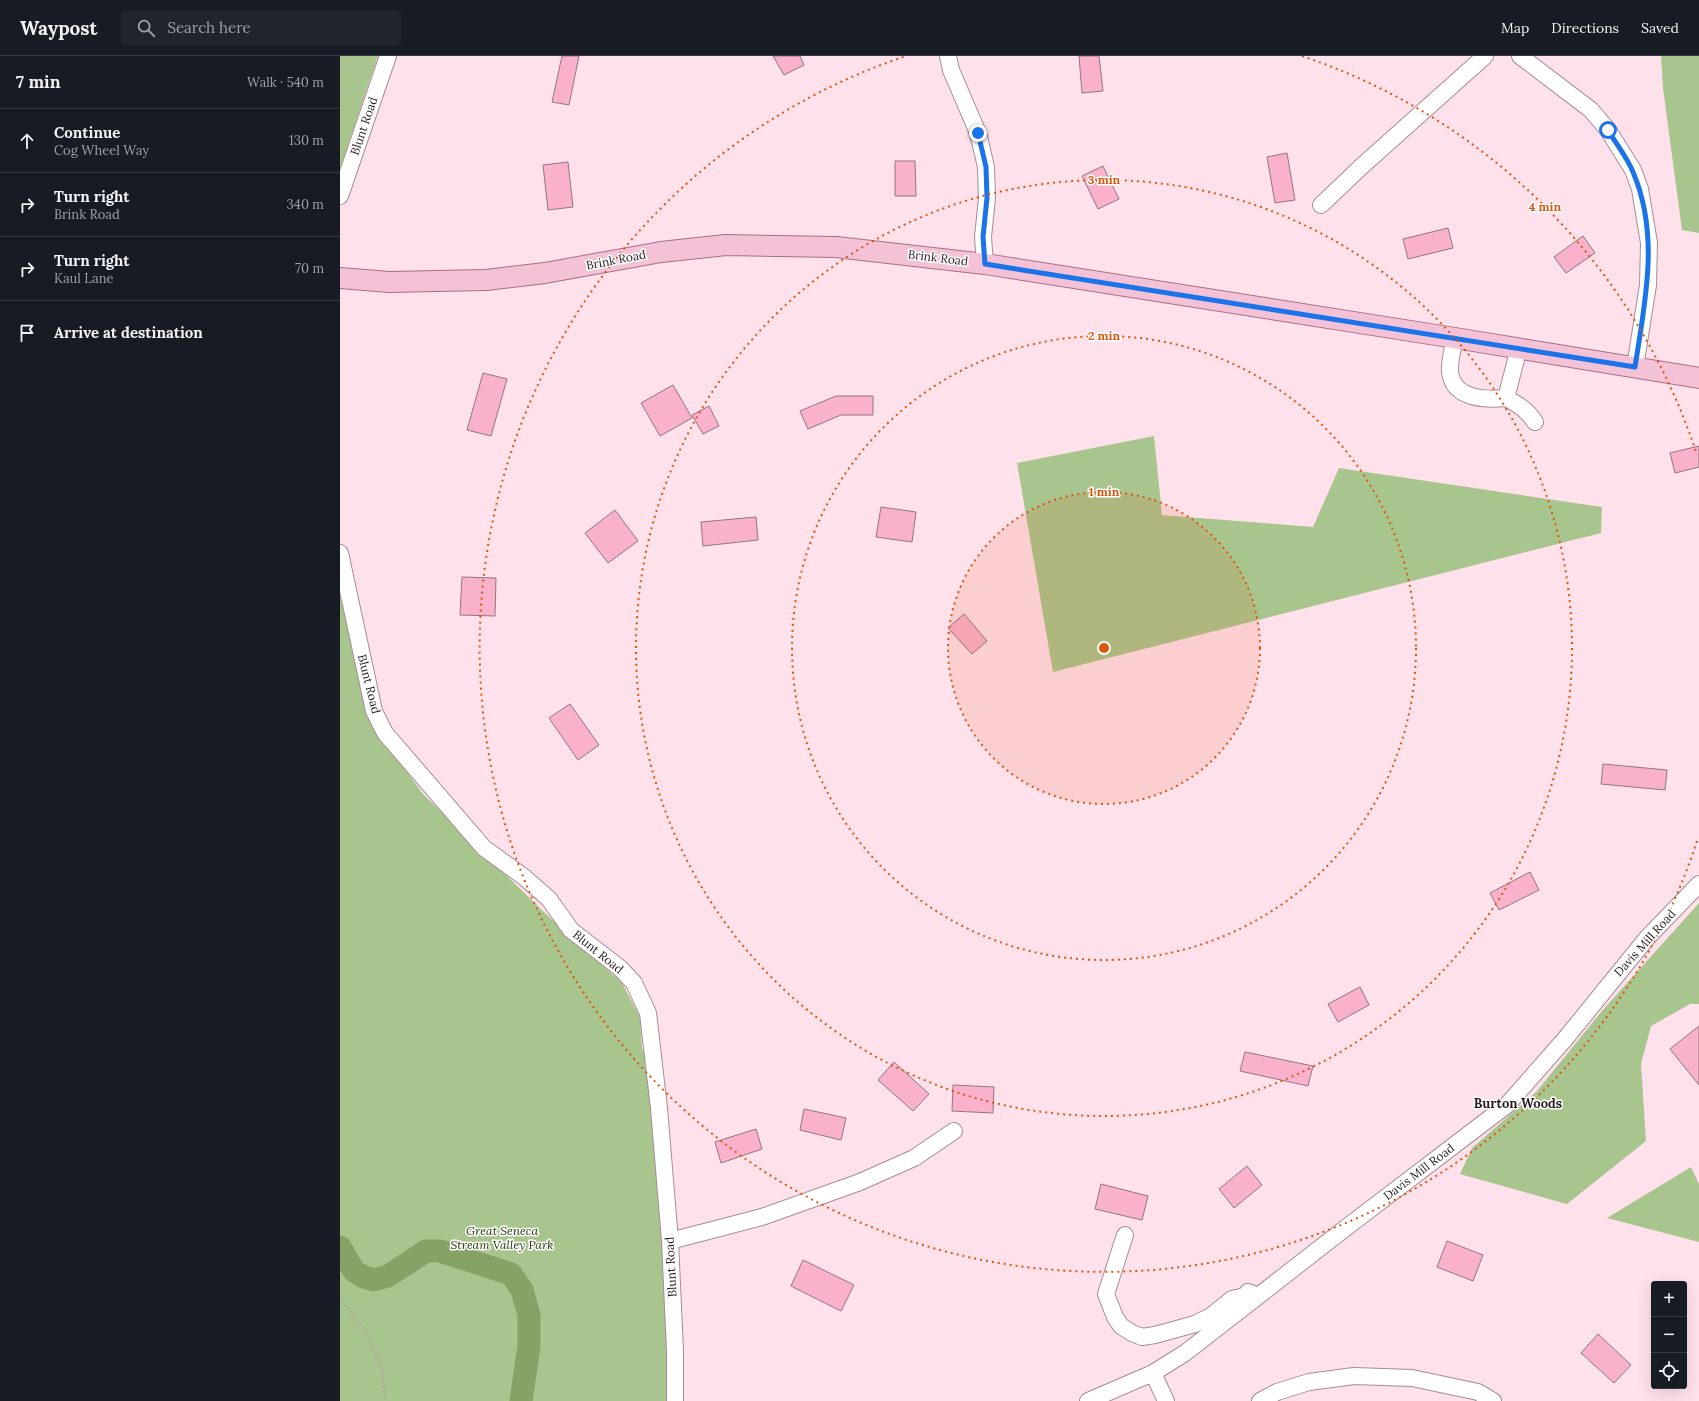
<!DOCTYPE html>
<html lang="en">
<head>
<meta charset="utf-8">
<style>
	:root { --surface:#171b24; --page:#20242c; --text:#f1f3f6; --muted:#9ea1a6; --line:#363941 }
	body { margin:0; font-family:Lora,serif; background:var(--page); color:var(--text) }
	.controls { position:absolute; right:12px; bottom:12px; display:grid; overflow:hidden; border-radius:4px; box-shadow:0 4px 16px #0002 }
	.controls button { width:36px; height:36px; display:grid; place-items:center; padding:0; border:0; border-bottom:1px solid var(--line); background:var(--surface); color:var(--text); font:20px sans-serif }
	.stop { position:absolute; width:12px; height:12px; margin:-9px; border:3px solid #1a73e8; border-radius:50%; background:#fff }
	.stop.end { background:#1a73e8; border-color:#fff; box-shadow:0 1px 4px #0008 }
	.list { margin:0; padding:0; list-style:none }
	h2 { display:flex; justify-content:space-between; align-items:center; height:52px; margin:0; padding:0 16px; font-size:17px }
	h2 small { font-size:13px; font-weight:400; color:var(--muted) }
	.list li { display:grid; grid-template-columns:26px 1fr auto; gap:12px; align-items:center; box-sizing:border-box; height:64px; padding:0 16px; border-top:1px solid var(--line) }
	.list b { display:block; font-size:15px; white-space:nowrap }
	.list p { margin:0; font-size:13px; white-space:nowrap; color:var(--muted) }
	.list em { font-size:13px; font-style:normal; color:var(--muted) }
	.icon { flex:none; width:22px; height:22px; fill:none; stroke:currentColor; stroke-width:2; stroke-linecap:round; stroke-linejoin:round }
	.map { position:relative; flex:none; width:1359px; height:1345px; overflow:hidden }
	header { display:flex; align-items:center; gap:24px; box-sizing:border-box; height:56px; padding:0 20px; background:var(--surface); border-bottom:1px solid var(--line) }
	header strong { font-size:19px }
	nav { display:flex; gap:22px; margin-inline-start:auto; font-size:14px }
	.search { width:280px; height:36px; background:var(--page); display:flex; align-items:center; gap:10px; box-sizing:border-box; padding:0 14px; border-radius:4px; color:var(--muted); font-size:15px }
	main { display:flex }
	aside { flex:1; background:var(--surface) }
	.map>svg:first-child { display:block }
	.green { fill:#a9c58e }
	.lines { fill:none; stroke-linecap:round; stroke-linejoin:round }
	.river { stroke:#85a366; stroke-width:23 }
	.building { fill:#fab1cc; stroke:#90767f }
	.minor-casing { stroke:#a78c95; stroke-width:18 }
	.major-casing { stroke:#a76e84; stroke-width:22 }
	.path { stroke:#af989f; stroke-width:2.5; stroke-dasharray:1 3; stroke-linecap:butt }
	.minor { stroke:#fff; stroke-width:16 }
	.major { stroke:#f4c2d6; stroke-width:20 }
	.route { stroke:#1a73e8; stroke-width:5 }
	.ring { fill:none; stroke:#de560d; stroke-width:2; stroke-dasharray:2 4 }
	.labels { text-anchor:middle; stroke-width:3; stroke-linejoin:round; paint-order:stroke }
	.street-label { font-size:12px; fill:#261c1f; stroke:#fff }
	.park-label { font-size:12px; font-style:italic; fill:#24380a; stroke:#fff }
	.neighbourhood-label { font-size:13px; font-weight:bold; fill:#261c1f; stroke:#fff }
	.centre { fill:#de560d; stroke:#fff; stroke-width:2 }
	.ring-label { font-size:12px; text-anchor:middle; font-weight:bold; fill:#de560d; stroke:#fff; stroke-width:3; stroke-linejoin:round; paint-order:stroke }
</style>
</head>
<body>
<header>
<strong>Waypost</strong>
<div class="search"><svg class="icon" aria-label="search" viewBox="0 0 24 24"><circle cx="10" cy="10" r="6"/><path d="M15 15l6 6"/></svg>Search here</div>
<nav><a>Map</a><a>Directions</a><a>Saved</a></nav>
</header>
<main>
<aside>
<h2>7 min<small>Walk · 540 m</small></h2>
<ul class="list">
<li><svg class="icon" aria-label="ahead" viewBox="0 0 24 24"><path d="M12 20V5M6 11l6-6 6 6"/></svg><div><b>Continue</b><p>Cog Wheel Way</p></div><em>130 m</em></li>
<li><svg class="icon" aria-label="right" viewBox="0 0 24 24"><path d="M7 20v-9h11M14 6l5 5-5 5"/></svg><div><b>Turn right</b><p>Brink Road</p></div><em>340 m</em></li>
<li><svg class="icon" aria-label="right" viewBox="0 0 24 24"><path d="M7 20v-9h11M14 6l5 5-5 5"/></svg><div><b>Turn right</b><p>Kaul Lane</p></div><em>70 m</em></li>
<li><svg class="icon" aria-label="arrive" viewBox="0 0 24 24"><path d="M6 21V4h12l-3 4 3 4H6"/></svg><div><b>Arrive at destination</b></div></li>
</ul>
</aside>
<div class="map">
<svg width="1359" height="1345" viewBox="0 0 1359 1345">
	<rect width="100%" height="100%" fill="#ffe1eb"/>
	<!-- green -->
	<path class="green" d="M0,0H38L0,113Z
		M1321,0H1359V177L1342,174L1323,32Z
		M814,380L822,459L973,471L999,412L1262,451L1261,477L713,616L677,407Z
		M0,529L29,664L83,738L205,857L282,927L300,961L302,993L308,1000L320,1105L330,1345H0Z
		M1359,847V948H1350L1311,970L1301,1008L1306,1085L1227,1148L1120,1118L1132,1092L1197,1035L1261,956Z
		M1351,1111L1359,1128V1186L1267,1162Z"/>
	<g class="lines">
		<!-- river -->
		<path class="river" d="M0,1191L14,1215L24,1221L34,1224L48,1220L86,1195H100L171,1218L182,1234L189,1259V1290L181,1345"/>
	</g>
	<!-- building -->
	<path class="building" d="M222,0H239L229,49L212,46Z
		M433,0H460L464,9L444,19Z
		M739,0H759L763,35L742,37Z
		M947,97L955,144L935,147L927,101Z
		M555,105H575L576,140H555Z
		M228,106L233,151L208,154L203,109Z
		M763,110L779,143L758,153L742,120Z
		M1108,172L1113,192L1068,203L1063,183Z
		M1243,180L1255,197L1226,217L1214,201Z
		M143,317L167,323L151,380L127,374Z
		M333,329L352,362L320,380L301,347Z
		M496,340H533V359H501L468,373L460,355Z
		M369,350L379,370L363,378L352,359Z
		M1359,390V411L1335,417L1330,397Z
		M541,451L576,456L572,486L536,481Z
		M275,454L298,485L268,507L245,477Z
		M416,461L418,484L363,490L361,466Z
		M122,521L156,522L155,560L120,559Z
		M624,558L647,585L632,598L608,572Z
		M230,648L259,689L238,704L209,662Z
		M1263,708L1327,714L1325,734L1261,728Z
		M1190,816L1199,834L1159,854L1150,837Z
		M1020,931L1029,949L998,966L988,948Z
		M1359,970V1029L1330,993Z
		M905,996L973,1010L968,1030L900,1015Z
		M554,1006L589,1038L573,1055L538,1024Z
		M613,1029L654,1031L653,1057L612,1055Z
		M464,1053L506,1062L501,1084L460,1074Z
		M416,1073L422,1093L381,1107L375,1086Z
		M907,1110L922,1129L894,1152L879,1133Z
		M761,1128L808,1140L802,1164L755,1153Z
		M1107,1185L1143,1199L1133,1225L1097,1211Z
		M463,1204L514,1229L501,1255L451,1230Z
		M1258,1278L1291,1309L1274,1327L1241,1297Z"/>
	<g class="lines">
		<defs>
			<path id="minor" d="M608,0L611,14L638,77L646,111L647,142L643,181L645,208
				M1180,0L1251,54L1268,74L1293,114L1300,133L1309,187L1308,229L1295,311
				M0,140L48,0
				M981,149L1022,110L1145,0
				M1115,282C1113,293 1109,305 1110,316C1113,343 1145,344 1166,342L1179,292
				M1166,342C1179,349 1187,354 1195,366
				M0,497L34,655L45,677L144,792L184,821L209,843L231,874L280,912L294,927L308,957L319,1052L330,1185L335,1295V1345
				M785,1179L766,1238L775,1261L781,1270L792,1277L802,1281L815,1279L855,1268L871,1260L892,1243L905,1240L908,1236L911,1237L914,1242
				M330,1185L422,1161L520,1126L574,1102L614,1075
				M813,1317L826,1345
				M748,1345L813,1317L845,1297L1003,1174L1167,1049L1225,983L1307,882L1359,828
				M920,1345L937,1336L969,1326L1014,1320L1072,1322L1138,1336L1153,1345"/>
			<path id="major" d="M0,222L49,226L146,224L205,217L321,196L386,189L496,191L645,208L1115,282L1359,322"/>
		</defs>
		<!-- minor casing -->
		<use href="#minor" class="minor-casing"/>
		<!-- major casing -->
		<use href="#major" class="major-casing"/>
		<!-- path -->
		<path class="path" d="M0,1243L29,1280L42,1315L46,1345"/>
		<!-- minor -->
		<use href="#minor" class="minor"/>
		<!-- major -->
		<use href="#major" class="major"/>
	</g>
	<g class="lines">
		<!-- route -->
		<path class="route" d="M638,77L646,111L647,142L643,181L645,208L1295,311C1305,246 1320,179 1293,116C1287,101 1276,88 1268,74"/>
	</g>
	<!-- distance rings -->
	<circle cx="764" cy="592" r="156" fill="#de560d" fill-opacity=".12"/>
	<g class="ring">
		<circle cx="764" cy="592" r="156"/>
		<circle cx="764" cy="592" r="312"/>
		<circle cx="764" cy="592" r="468"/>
		<path d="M1357 785A624 624 0 1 1 566 0M962 0A624 624 0 0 1 1357 399"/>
	</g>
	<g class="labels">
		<!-- street labels -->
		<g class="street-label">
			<text transform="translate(24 70) rotate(-71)" y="4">Blunt Road</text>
			<text transform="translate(598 202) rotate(7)" y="4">Brink Road</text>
			<text transform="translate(276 204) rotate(-11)" y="4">Brink Road</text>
			<text transform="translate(29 628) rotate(76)" y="4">Blunt Road</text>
			<text transform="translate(1305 887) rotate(-48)" y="4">Davis Mill Road</text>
			<text transform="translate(258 896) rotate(39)" y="4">Blunt Road</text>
			<text transform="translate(1079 1116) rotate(-37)" y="4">Davis Mill Road</text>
			<text transform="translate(331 1211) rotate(-93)" y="4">Blunt Road</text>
		</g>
		<!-- park labels -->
		<g class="park-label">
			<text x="162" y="1179">Great Seneca<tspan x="162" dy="14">Stream Valley Park</tspan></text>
		</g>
		<!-- neighbourhood labels -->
		<g class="neighbourhood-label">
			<text x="1178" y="1052">Burton Woods</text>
		</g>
	</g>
	<circle cx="764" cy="592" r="6" class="centre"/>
	<g class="ring-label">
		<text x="764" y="128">3 min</text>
		<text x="1205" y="155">4 min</text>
		<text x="764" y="284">2 min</text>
		<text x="764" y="440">1 min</text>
	</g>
</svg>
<div class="controls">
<button>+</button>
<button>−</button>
<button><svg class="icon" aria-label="locate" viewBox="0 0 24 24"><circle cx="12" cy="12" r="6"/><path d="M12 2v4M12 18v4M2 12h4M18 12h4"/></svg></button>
</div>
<div class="stop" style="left:1268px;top:74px"></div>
<div class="stop end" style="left:638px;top:77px"></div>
</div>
</main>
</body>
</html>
